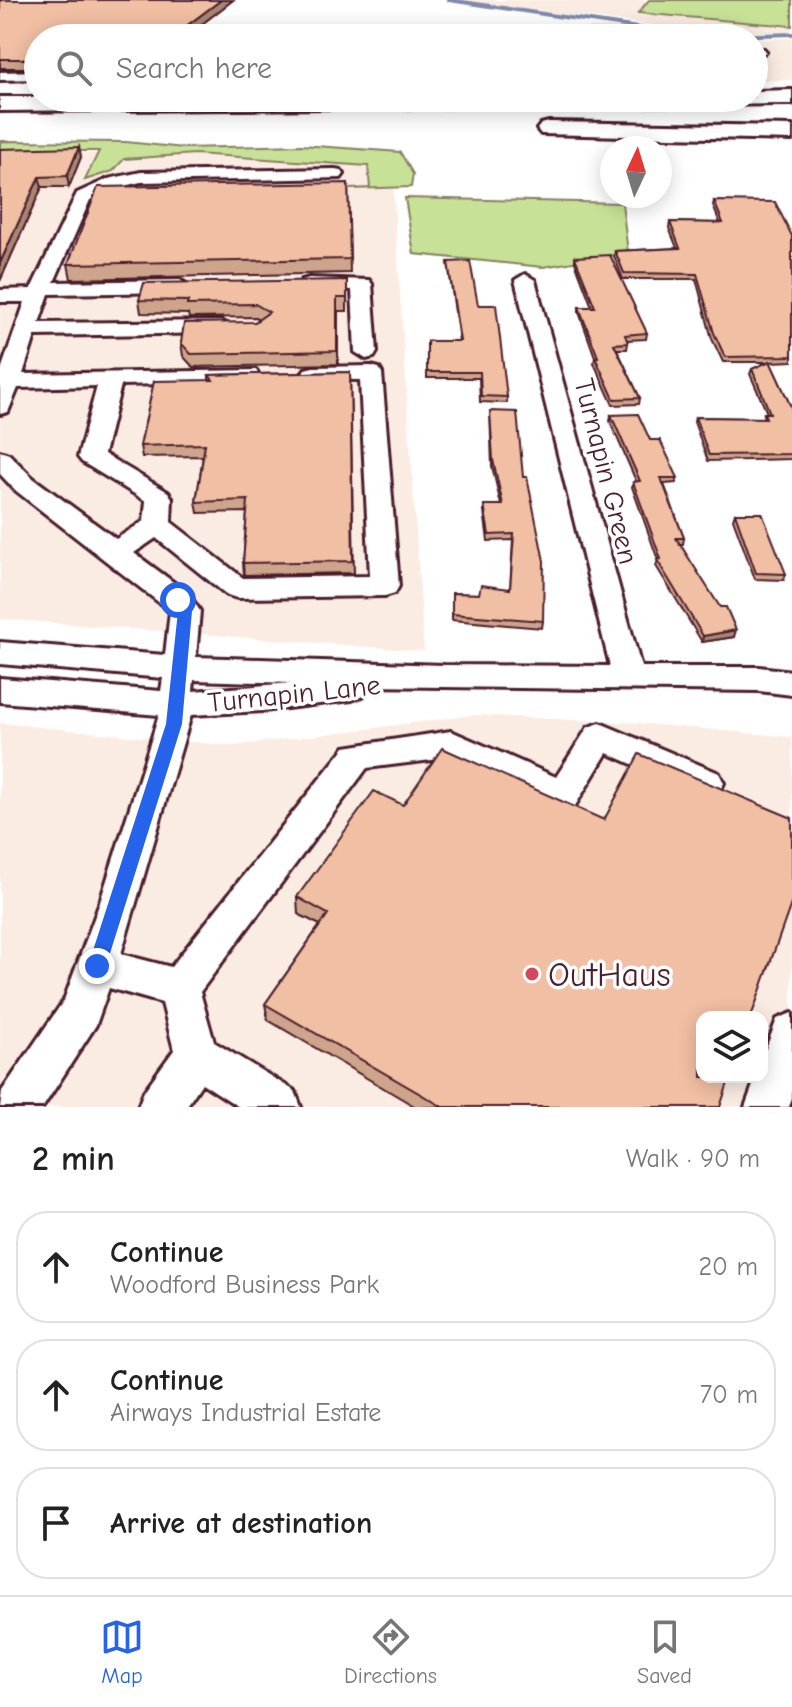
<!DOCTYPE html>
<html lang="en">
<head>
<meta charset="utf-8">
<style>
	:root { --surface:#fff; --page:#f6f6f6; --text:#222; --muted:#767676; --line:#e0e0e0; --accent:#2563eb }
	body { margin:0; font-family:"Comic Neue",sans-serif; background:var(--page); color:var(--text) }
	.controls { position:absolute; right:24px; bottom:24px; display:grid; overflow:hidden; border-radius:16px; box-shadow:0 4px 20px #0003 }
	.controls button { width:72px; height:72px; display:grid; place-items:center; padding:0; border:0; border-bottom:2px solid var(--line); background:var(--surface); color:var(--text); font:40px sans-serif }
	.compass { position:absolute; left:600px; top:136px; width:72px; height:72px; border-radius:50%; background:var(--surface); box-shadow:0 4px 20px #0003; rotate:4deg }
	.stop { position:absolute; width:24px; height:24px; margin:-18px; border:6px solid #2563eb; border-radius:50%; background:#fff }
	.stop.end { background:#2563eb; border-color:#fff; box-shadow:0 2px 8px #0008 }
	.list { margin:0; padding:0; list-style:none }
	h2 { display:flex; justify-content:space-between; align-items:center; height:104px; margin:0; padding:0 32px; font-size:34px }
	h2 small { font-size:26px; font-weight:400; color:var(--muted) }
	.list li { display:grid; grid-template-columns:52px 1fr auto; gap:24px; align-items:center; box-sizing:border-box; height:112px; margin:0 16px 16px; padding:0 16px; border:2px solid var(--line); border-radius:32px }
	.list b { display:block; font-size:30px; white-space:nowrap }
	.list p { margin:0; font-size:26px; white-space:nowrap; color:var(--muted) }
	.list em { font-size:26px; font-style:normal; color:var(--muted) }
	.icon { flex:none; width:44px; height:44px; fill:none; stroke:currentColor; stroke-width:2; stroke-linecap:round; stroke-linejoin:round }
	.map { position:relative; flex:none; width:792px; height:1107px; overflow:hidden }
	.search { position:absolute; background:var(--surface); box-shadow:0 4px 20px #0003; left:24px; right:24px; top:24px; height:88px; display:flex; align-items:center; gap:20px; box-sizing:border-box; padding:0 28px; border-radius:44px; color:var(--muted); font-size:30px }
	.sheet { height:488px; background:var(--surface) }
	nav { display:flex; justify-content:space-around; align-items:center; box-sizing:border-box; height:112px; border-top:2px solid var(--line); background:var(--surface); font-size:22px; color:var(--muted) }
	nav a { display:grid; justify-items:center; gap:4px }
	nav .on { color:var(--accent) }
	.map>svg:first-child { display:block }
	.built { fill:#fbece3; fill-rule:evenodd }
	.green { fill:#c7e197; stroke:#888061; stroke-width:2 }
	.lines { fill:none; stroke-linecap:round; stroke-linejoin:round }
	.stream { stroke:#8089aa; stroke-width:4 }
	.minor-casing { stroke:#4a1f2b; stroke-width:6 }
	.highway-casing { stroke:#4a1f2b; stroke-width:6 }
	.minor { fill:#fff; fill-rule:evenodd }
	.highway { fill:#fff; fill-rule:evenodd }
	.wall { fill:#cfa48c; stroke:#4a1f2b; stroke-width:2 }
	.shaded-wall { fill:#a98672; stroke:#4a1f2b; stroke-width:2 }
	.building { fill:#f1bfa3; stroke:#4a1f2b; stroke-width:2 }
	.route { fill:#2563eb }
	.poi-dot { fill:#d1495b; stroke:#fff; stroke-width:3 }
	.labels { text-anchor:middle; stroke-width:7; stroke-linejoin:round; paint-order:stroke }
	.street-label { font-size:28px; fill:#4a1f2b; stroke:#fff }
	.near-poi-label { font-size:34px; fill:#4a1f2b; stroke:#fff; text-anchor:start }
</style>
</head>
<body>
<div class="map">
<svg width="792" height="1107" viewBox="0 0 792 1107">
	<rect width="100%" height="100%" fill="#fff"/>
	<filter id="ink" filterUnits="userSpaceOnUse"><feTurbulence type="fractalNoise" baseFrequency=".0125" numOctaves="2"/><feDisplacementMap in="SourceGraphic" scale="16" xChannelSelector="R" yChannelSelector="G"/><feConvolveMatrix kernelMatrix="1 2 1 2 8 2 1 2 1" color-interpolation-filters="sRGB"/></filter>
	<g filter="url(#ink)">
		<!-- built -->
		<path class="built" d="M442,0H649L639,12L792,26V32L720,33Z
			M610,27L737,38H281L484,32Z
			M792,38V80H754V39Z
			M0,152L391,157L424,651L0,619Z
			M473,715L637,723L792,737V1107H0V723L233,746ZM702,1017H762V1077H702Z"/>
		<!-- green -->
		<path class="green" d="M649,0H792V26L638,13Z
			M0,141L126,142L184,148L301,145L400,152L413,174L411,187L350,189L370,188L368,166L195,154L124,159L113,171L85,180L99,151H0Z
			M405,198L622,203L628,253L543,267L414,254Z"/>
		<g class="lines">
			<!-- stream -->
			<path class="stream" d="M449,0L672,33L731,36L792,34"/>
			<defs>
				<path id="minor" d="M754,49H764L766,52L754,57Z
					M38,71V79L0,80V72Z
					M335,169L341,170L344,174L341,178L141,182L119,187L90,200L54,282L180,280L190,286L180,292L49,294L39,323L221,321L232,327L221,333L35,336L23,374L256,370L259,375L256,380L248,382L121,385L104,454L168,492L172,498L171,522L243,578L370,576L360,380L305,379L302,374L305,369L313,367L371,366L379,368L382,373L399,586L395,593L385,596L237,598L227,595L156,538L134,553L188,593L200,611L196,657L444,665L610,666L515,280L525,274L535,280L641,667H759L792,671V695L759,691L367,686L363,696L352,700L263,711L191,715L121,954L171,967L345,747L451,731L556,777L588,727L600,723L719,773L724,783L719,793L707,797L607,753L575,806L563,810L448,758L367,768L200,992L214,1042L295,1091L301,1107H239L202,1083L186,1107H138L144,1091L174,1050L162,1003L109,988L96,1025L43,1107H0L2,1091L64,1000L100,902L159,715L0,702V678L161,691L163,678L0,664V642L165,655L170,611L15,490L0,474V451L9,454L33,478L116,539L144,521L146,501L82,462L78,457L97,386L18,388L8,412L0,414V373L25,302H0V290L31,289L77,193L108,179L141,172ZM194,680L292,683L193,691Z
					M309,278L369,280L372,284L377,352L374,357L366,359L355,352L352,290L302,288L299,284L302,280Z
					M792,1013V1098L789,1107H745L756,1077H762V1059L777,1019Z"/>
				<path id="highway" d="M792,90V104L0,111V97L754,98V91Z
					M549,122L792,126V140L541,134L537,129L541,124Z"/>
			</defs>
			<!-- minor casing -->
			<use href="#minor" class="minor-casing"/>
			<!-- highway casing -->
			<use href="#highway" class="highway-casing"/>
			<!-- minor -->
			<use href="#minor" class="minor"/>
			<!-- highway -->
			<use href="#highway" class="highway"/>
		</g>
		<!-- wall -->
		<path class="wall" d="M0,0H233L190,33L498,38H38V68H0Z
			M0,149L81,157L69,187H42L0,281Z
			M348,183L350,273L71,279L68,264Z
			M714,201L792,236V361L770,362L792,409V459L708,461L694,422L695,417L763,418L764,413H767L750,374L752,369L768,362H723L712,339L696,279H623L614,256L615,251L677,248L669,228L670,222L720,223L713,206Z
			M575,257L647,333L646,339L627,340L628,343L627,349H617L640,398L639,404L613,405L594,363L595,357L579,312V307H592L575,262Z
			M448,262L478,305L507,397V403L480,402L479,378H427V341H459Z
			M347,280V311H338V364L193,367L183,356L181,343L255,322L259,319L256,317L189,318L188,314L141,313L139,300Z
			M350,372L354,573L244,575L243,563L247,512L198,513L196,502L203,456L142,457L140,446L209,380V375Z
			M490,411L523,477L543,621L542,628L452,620V593L479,594L510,589L513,540L488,541L484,511V505H501L492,466Z
			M611,415L650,440L678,478L676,483L664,484L684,538L683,544H680L734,637L702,642L656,566L658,560L632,487L633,482L636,481L610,421Z
			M735,513L786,574L784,580L755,579L733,519Z
			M297,897L720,1107H416L268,1020L265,1004L320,925L298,914Z"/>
		<!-- shaded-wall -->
		<path class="shaded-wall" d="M221,0H233L184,38L177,33Z
			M79,147L81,157L69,187L67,176Z
			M39,177L42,187L0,281V263Z
			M736,630L734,637L702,642L703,636Z"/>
		<!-- building -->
		<path class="building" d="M0,0H221L177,33L381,31L487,25L498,38H38V59H0Z
			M79,147L67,176L39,177L0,263V149Z
			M348,183L350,259L68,264L98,187Z
			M714,201L775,202L792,236V356L725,357L714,333L697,274L624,273L615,251L680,248L670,222L723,223Z
			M610,255L647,333L625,335L628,343L614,344L640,398L614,399L595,357H598L579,307H595L575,257Z
			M470,261L478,305H496L507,397L481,396L480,372H427V341H460L448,262Z
			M347,280V298H337V351L191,354L181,343L184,323L255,322L269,312L255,304L187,305L188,301L139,300L144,283Z
			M770,361L792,409V454L709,455L695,417L766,418L764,413H770L752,369Z
			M350,372L353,561L243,563L248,500L196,502L205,444L140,446L154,381L213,380L209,375Z
			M490,411L517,412L523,477H527L544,561L543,621L452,614V593L479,594L481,585L510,589L514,534L489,535L484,505H503L493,460Z
			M638,414L650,440H660L678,478H661L684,538H676L720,607H726L736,630L703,636L657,560L661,559L633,482L640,481L611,415Z
			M735,513H762L786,574L756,573Z
			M442,748L604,820L639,754L792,818V901L751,1017H702V1077H730L720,1107H443L265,1004L328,914L297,897L374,791L403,805Z"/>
	</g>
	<!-- route -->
	<path class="route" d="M178,595L183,597L192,611L182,724L106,966L104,972L97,975L91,972L88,966L166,724L178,611L171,600Z"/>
	<!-- markers -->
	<circle class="poi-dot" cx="532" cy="974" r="8"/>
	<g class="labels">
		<!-- street labels -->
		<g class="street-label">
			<text transform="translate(607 471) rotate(76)" y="10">Turnapin Green</text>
			<text transform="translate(294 693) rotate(-6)" y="10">Turnapin Lane</text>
		</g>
		<!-- near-poi labels -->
		<g class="near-poi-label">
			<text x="548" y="986">OutHaus</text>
		</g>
	</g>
</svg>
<div class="controls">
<button><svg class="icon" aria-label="layers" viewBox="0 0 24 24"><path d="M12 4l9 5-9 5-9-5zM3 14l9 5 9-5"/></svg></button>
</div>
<svg class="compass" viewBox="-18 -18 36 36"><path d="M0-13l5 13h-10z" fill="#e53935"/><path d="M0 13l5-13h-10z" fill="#767676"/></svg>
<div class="stop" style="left:178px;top:600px"></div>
<div class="stop end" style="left:97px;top:966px"></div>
<div class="search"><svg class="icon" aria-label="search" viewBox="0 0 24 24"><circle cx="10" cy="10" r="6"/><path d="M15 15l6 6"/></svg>Search here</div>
</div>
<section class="sheet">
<h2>2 min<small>Walk · 90 m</small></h2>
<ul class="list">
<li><svg class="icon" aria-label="ahead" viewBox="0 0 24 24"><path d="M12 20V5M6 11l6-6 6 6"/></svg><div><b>Continue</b><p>Woodford Business Park</p></div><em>20 m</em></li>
<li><svg class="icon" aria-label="ahead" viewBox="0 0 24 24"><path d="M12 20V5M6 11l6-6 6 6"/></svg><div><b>Continue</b><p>Airways Industrial Estate</p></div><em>70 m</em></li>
<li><svg class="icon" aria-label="arrive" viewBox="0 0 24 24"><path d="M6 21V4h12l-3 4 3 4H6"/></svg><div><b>Arrive at destination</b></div></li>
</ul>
</section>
<nav>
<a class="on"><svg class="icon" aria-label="map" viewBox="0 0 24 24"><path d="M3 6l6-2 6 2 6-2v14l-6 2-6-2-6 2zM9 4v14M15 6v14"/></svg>Map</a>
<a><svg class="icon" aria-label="directions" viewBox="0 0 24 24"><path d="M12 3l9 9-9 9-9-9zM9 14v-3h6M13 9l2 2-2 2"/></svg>Directions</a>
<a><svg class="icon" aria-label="saved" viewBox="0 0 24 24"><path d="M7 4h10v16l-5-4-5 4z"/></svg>Saved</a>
</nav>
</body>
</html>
